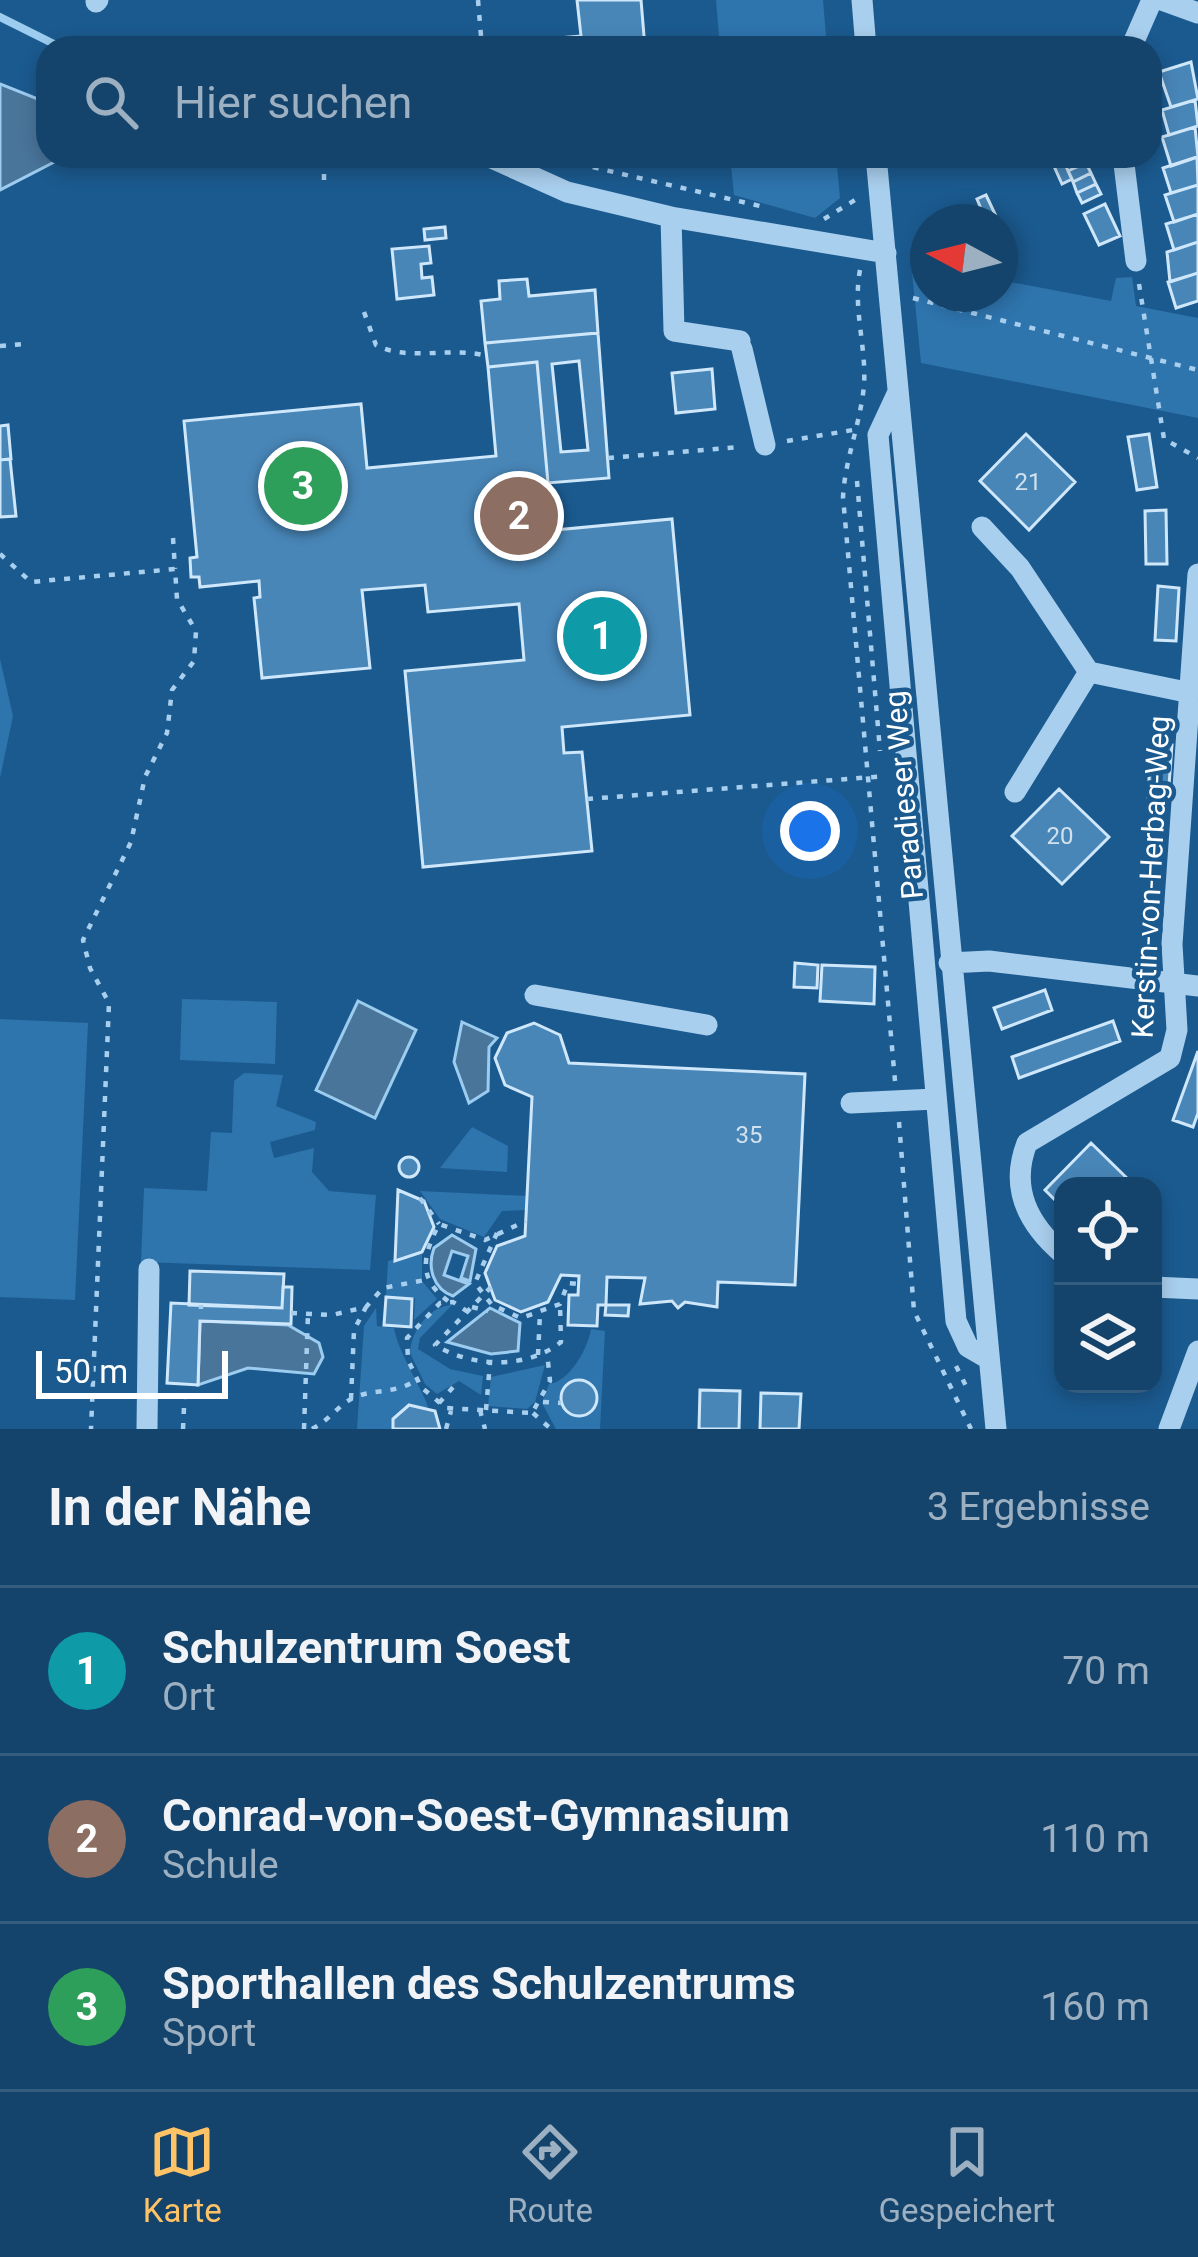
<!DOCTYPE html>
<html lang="de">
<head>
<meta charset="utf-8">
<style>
	:root { --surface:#14446b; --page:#1d4b71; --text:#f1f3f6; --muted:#9db0c1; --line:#335c7e; --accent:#ffc367 }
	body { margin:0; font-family:Roboto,sans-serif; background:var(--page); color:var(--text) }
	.controls { position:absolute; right:36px; bottom:36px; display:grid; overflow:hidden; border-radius:24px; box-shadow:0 6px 18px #0003 }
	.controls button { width:108px; height:108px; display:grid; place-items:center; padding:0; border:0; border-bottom:3px solid var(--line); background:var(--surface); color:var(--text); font:60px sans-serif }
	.compass { position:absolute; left:910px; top:204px; width:108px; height:108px; border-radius:50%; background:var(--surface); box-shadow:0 6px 18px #0003; rotate:277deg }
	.scale { position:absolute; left:36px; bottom:30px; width:192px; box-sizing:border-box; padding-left:12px; border:6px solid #fff; border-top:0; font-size:33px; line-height:42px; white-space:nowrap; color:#fff; -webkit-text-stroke:9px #1b5a8f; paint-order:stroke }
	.you { position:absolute; left:810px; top:831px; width:42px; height:42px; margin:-30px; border:9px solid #fff; border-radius:50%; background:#1a73e8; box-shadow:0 0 0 18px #1a73e833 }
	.badge { display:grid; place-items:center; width:78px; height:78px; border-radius:50%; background:var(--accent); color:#fff; font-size:39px; font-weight:700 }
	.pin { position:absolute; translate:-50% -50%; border:6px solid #fff; box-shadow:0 3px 12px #0006 }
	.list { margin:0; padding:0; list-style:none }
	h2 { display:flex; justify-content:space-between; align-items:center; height:156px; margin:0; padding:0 48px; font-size:51px }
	h2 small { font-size:39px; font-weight:400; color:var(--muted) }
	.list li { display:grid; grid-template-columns:78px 1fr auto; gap:36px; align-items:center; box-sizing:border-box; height:168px; padding:0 48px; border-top:3px solid var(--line) }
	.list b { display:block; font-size:45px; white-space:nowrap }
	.list p { margin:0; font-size:39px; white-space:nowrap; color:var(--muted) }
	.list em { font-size:39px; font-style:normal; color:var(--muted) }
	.icon { flex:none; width:66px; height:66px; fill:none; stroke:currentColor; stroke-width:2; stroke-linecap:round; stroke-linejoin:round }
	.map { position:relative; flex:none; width:1198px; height:1429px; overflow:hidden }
	.search { position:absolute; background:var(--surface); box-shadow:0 6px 18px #0003; left:36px; right:36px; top:36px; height:132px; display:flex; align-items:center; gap:30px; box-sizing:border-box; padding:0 42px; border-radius:36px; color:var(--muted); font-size:45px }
	.sheet { height:660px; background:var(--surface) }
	nav { display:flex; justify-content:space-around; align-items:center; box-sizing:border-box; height:168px; border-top:3px solid var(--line); background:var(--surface); font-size:33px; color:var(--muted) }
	nav a { display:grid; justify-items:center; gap:6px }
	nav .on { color:var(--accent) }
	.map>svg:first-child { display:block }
	.green { fill:#2e74ad }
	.water { fill:#49759b; stroke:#9cccf0; stroke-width:3 }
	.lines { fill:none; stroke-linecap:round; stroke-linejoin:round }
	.stream { stroke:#9cccf0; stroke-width:8 }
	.building { fill:#4886b8; stroke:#cfe7fa; stroke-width:3; fill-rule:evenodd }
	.path { stroke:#a9cfee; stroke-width:4.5; stroke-dasharray:6 9; stroke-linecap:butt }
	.minor { stroke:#a9cfee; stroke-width:21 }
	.labels { text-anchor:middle; stroke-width:9; stroke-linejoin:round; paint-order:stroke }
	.number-label { font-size:24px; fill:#d1e1ed }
	.street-label { font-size:30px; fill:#fff; stroke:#1b5a8f }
</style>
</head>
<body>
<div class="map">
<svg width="1198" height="1429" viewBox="0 0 1198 1429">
	<rect width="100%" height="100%" fill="#1b5a8f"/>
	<!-- green -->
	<path class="green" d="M716,0H823L827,48H720Z
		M730,156H836L840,198L815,218L734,195Z
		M911,262L928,265V294H1000V280L1111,301L1116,278L1132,277L1136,306L1198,318V418L921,363Z
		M0,659L13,716L0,778Z
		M182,999L277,1002L275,1064L180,1060Z
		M0,1019L88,1023L75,1300L0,1297Z
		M244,1073L283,1075L276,1106L316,1122L315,1130L270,1142L274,1158L314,1148L312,1172L329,1191L376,1195L370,1270L141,1262L144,1188L207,1191L211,1132L232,1133L234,1081Z
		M472,1127L508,1146L507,1172L440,1168Z
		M420,1191L527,1196L526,1210L502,1211L484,1237L440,1219Z
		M422,1252V1281L437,1299L414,1320L415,1298L386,1296L388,1261Z
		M452,1305L420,1338L418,1349L450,1369L483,1376L481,1395L459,1381L437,1394L425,1384L410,1353C411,1331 429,1306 452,1305Z
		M376,1308L377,1326L394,1328C398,1353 428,1399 428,1408L409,1405L393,1419V1429H357L364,1326Z
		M591,1329L605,1331L600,1429H556L542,1403L549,1384C569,1382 588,1349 591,1329Z
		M545,1365L535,1402L527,1409L488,1406L491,1377Z"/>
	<!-- water -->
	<path class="water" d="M0,84L48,103V156H66L0,190Z
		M358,1001L416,1030L375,1118L316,1090Z
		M462,1022L497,1038L489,1047L488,1091L469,1103L454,1062Z
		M452,1235L476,1249L470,1281L461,1278L468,1256L452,1251L444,1275L469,1284L453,1296C433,1289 427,1267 434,1248Z
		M490,1308L520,1323L518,1351L491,1354L447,1342Z
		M200,1321L288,1325L319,1343L323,1357L314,1374L248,1368L198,1385Z"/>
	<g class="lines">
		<!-- stream -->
		<path class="stream" d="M0,17L62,48
			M280,156H281"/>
	</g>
	<!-- building -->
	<path class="building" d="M577,0H641L645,48H547L546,39L581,36Z
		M1191,62L1198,99L1171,107L1159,72Z
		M1195,100L1198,126L1169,135L1162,110Z
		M1195,127L1198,157L1171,166L1162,137Z
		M1197,157L1198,185L1171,193L1163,168Z
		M1063,160L1072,179L1062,184L1053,164Z
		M1086,163L1091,173L1073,182L1068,171Z
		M1091,173L1096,184L1077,193L1073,182Z
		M1096,184L1101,194L1082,203L1077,193Z
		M1198,185V214L1174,222L1165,195Z
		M986,195L995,214L985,218L977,199Z
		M1105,204L1120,236L1099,245L1084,214Z
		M1198,214V242L1174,250L1166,224Z
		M445,227L446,238L425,240L424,229Z
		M1198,242V273L1170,282L1167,252Z
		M429,246L431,263L421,264L422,278L432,277L434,295L397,299L392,249Z
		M1198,273V301L1176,308L1168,282Z
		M527,279L529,296L595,290L598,333L485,343L481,301L500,299L499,281Z
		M598,333L609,478L548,483L537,362L488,367L485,343ZM579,361L588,450L561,452L552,364Z
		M537,362L548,483H539L544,531L672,519L690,715L562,727L564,753L582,752L592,851L423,867L405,671L524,660L519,604L428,612L425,585L362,590L370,668L262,678L254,598L260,597L259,581L200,587L199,577H191L190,558L197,557L184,421L361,404L367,468L496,456L488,367Z
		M712,369L715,409L676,413L672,373Z
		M8,425L11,459L0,460V426Z
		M1026,434L1075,482L1029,530L980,481Z
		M1149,434L1157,487L1137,490L1128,437Z
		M10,459L16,516L0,517V460Z
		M1166,510L1167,564H1146L1145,511Z
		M1158,586L1179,588L1176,641L1155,640Z
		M1151,744L1172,745L1168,799L1148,797Z
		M1059,789L1109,837L1062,884L1012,836Z
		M795,963L818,965L817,988L794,987Z
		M822,965L875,967L874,1004L820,1001Z
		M1045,990L1052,1010L1002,1029L994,1008Z
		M1113,1021L1120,1041L1019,1078L1012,1057Z
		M534,1023L560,1035L569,1063L805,1074L795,1285L718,1282L717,1307L685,1302L678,1308L672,1301L640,1304L645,1278L607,1277L606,1305H598L597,1326L568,1325L569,1295H578L579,1276L561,1275L548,1302L521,1312L495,1300L485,1273L497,1246L525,1236L532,1097L505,1085L495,1058L507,1033Z
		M1198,1051V1113L1193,1127L1173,1120Z
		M1091,1143L1135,1186H1063V1208L1045,1190Z
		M399 1167a10 10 0 1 1 20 0a10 10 0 1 1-20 0Z
		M398,1190L424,1201L434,1227L422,1252L395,1261Z
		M190,1271L284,1274L282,1308L189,1305Z
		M283,1287H292L291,1324L200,1321L198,1385L167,1383L171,1303L282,1308Z
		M386,1297L412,1299L411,1327L384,1325Z
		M606,1305H629L628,1316L605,1315Z
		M561 1398a18 18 0 1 1 36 0a18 18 0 1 1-36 0Z
		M700,1390L740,1391L739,1429H699Z
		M761,1393L801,1394L799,1429H760Z
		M409,1405L435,1411L440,1429H393V1419Z"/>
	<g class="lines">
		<!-- path -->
		<path class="path" d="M478,0L482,48
			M1056,48L1073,40L1094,48
			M549,157L760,206
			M324,180V156
			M824,219L855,200
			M860,270C852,312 869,353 863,394C858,430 845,461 843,497L895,1081
			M1139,284L1164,439L1198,458
			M913,298L1198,370
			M364,312L376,345C407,362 451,346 487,356
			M0,346L23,344
			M787,441L853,430
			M608,458L740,447
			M857,481L880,751
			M173,538L175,569
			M0,554L31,582L175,569L177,599L196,631L194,661L172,690L167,733L145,777L131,842L83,940L90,968L109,1003L91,1429
			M587,799L886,776
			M899,1122L914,1311L971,1429
			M420,1198L439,1224
			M497,1233L475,1283L492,1305L521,1318L560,1304L568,1283L578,1284
			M491,1287L435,1345C471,1367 526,1370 561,1342L560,1304
			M448,1301C417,1278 423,1256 439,1224L485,1240L526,1221
			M472,1307L488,1311
			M201,1309V1305
			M468,1312L453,1302L440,1303L407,1338L408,1360L421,1387L446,1408L532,1413L550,1381L547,1352
			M291,1313L332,1315L366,1307L383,1288L425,1280
			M538,1355L540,1313
			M956,1366L967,1388
			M351,1399L354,1330L366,1307
			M543,1402L561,1403
			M439,1403L455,1385
			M480,1410L485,1429
			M486,1410L490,1362
			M533,1413L551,1429
			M183,1429L185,1385
			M304,1429L308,1314
			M312,1429C328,1421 336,1408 351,1399C371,1388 397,1395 417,1379
			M446,1429L451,1411"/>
		<!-- minor -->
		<path class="minor" d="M862,0L866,48
			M1162,0L1198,13
			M96,2L98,0
			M1131,48L1152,0
			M487,156L567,192L671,217L886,253
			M876,156L996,1429
			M1123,156L1136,261
			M671,217L674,331L740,341
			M742,349L765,445
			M898,392L878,435L956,1321L968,1347L987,1358
			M982,527L1020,568L1089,672L1191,693
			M1015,792L1089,672
			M949,963L989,961L1198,986
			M535,995L707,1025
			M851,1103L935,1099
			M1063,1254C1029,1225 1009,1189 1027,1143L1170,1058L1177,1030L1172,944L1198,574
			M1153,1287L1198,1289
			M147,1429L149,1269
			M1169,1429L1198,1351"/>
	</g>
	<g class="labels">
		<!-- number labels -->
		<g class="number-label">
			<text x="1028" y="490">21</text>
			<text x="1060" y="844">20</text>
			<text x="749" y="1143">35</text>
		</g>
		<!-- street labels -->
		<g class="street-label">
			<text transform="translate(904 795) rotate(-95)" y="10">Paradieser Weg</text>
			<text transform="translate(1151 877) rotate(-87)" y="10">Kerstin-von-Herbag-Weg</text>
		</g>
	</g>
</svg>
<div class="controls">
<button><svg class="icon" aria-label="locate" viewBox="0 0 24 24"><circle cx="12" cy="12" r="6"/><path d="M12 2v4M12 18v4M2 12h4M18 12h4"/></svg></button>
<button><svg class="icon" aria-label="layers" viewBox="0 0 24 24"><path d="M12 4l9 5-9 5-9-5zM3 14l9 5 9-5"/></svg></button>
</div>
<svg class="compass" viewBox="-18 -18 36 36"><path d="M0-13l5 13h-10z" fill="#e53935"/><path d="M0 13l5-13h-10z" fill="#9db0c1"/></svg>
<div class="scale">50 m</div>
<div class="you"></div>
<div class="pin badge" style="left:602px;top:636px;background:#0f9aa8">1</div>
<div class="pin badge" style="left:519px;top:516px;background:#8d6e63">2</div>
<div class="pin badge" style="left:303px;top:486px;background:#2e9e5b">3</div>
<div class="search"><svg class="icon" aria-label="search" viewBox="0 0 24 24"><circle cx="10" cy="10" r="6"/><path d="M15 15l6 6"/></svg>Hier suchen</div>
</div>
<section class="sheet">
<h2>In der Nähe<small>3 Ergebnisse</small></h2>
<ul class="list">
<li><span class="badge" style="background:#0f9aa8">1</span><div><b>Schulzentrum Soest</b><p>Ort</p></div><em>70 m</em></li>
<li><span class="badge" style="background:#8d6e63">2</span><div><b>Conrad-von-Soest-Gymnasium</b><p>Schule</p></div><em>110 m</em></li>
<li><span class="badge" style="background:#2e9e5b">3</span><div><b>Sporthallen des Schulzentrums</b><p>Sport</p></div><em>160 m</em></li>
</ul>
</section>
<nav>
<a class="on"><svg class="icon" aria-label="map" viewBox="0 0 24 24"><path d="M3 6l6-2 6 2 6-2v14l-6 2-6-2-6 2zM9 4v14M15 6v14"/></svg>Karte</a>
<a><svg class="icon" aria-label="directions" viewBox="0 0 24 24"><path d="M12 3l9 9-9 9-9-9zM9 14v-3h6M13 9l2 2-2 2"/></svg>Route</a>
<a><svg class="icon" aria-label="saved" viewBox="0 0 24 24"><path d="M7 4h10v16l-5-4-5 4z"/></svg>Gespeichert</a>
</nav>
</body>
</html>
